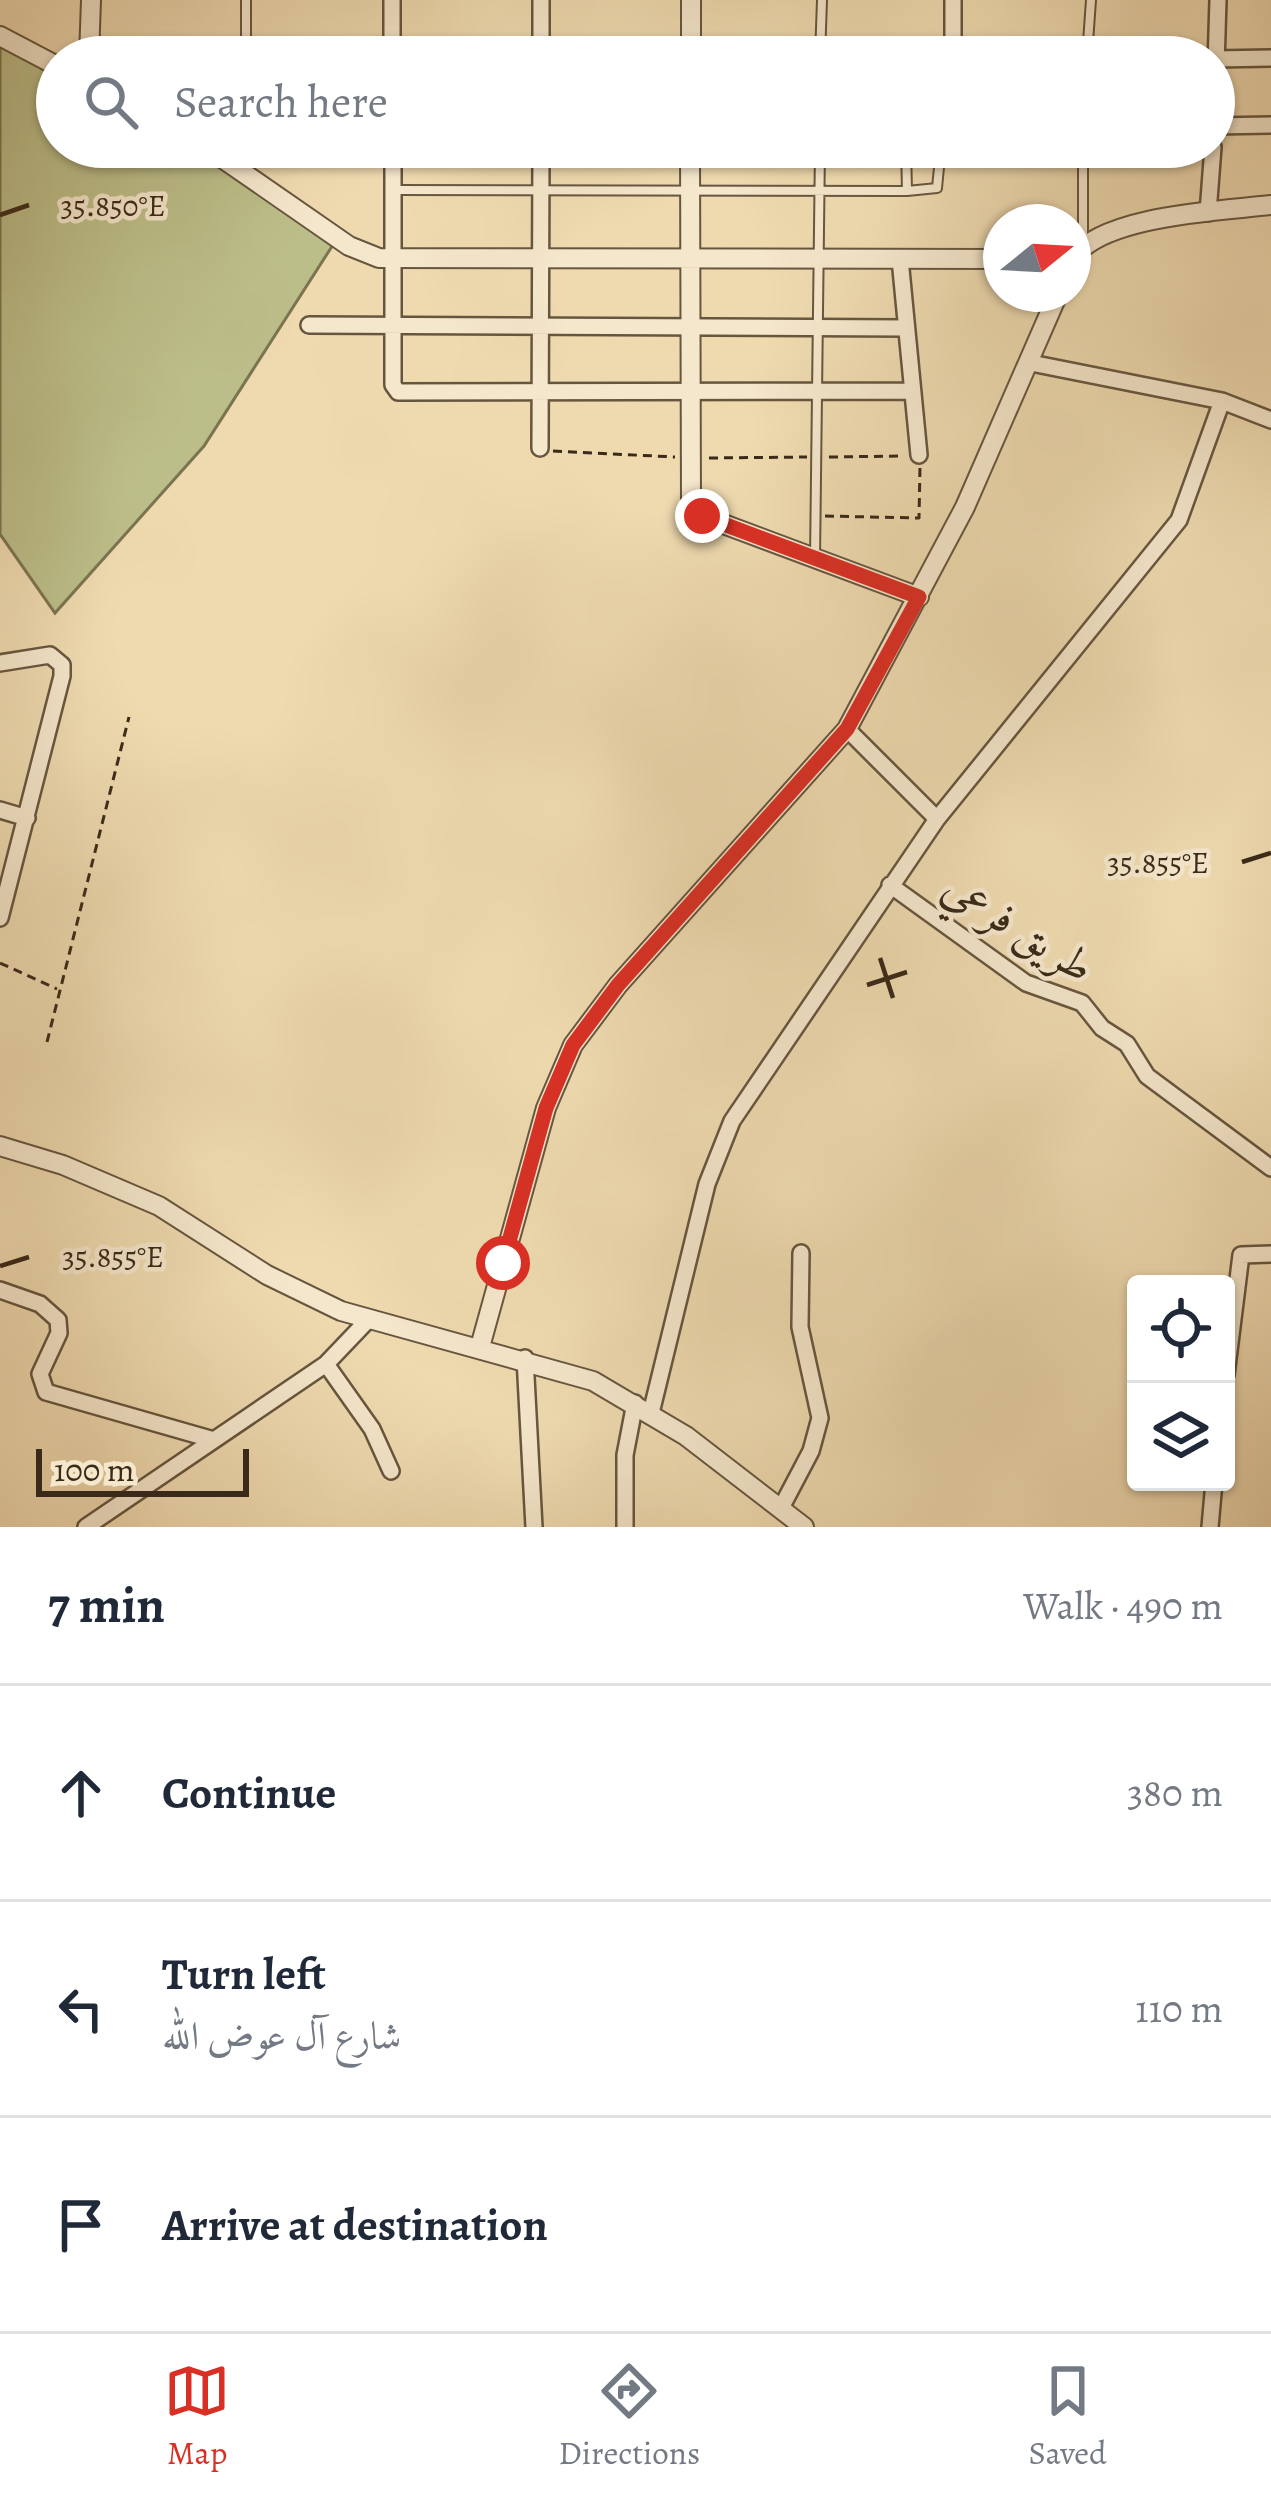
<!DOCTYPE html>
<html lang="en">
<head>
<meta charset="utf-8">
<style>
	:root { --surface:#fff; --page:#f2f2f3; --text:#1f2937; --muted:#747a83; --line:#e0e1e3; --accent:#d93025 }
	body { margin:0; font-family:Alegreya,Amiri,serif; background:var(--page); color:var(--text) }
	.controls { position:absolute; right:36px; bottom:36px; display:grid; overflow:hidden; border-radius:12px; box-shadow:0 3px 9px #0004 }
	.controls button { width:108px; height:108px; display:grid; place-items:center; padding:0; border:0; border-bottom:3px solid var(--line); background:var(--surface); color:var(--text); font:60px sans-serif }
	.compass { position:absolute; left:983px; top:204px; width:108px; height:108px; border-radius:50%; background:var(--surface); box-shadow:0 3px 9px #0004; rotate:72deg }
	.scale { position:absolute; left:36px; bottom:30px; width:213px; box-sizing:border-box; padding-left:12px; border:6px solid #3a2a19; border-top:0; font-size:33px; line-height:42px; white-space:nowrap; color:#3a2a19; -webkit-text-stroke:9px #f5e7cc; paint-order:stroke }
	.stop { position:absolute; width:36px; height:36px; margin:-27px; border:9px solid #d93025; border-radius:50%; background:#fff }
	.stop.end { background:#d93025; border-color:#fff; box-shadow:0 3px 12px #0008 }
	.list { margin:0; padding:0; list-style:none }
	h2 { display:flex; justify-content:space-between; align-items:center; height:156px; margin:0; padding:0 48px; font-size:51px }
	h2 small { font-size:39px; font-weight:400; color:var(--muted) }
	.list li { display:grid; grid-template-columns:78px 1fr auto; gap:36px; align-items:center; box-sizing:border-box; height:216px; padding:0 48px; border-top:3px solid var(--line) }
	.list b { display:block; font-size:45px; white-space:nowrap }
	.list p { margin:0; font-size:39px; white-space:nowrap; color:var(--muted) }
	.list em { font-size:39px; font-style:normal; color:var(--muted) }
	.icon { flex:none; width:66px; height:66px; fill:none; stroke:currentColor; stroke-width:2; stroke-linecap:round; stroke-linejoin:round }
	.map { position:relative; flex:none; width:1271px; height:1527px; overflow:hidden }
	.search { position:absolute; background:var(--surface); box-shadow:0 3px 9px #0004; left:36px; right:36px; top:36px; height:132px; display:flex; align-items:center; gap:30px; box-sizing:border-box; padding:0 42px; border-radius:66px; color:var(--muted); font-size:45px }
	.sheet { height:804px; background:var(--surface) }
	nav { display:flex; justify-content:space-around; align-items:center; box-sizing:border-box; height:168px; border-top:3px solid var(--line); background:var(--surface); font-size:33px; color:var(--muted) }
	nav a { display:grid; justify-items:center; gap:6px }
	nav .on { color:var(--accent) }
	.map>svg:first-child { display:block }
	.green { fill:#bcbe89; stroke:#7b7451; stroke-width:3 }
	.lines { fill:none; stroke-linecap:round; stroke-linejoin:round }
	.service-casing { stroke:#67563f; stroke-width:12 }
	.minor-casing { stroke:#67563f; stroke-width:20 }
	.tertiary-casing { stroke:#67563f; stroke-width:22 }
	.path { stroke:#3a2a19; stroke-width:3; stroke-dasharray:9 6; stroke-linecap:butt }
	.service { stroke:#f5e7cc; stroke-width:8 }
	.minor { stroke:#f5e7cc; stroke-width:15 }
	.tertiary { stroke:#f5e7cc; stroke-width:18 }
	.route { stroke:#d93025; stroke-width:15 }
	.ticks { fill:none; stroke:#3a2a19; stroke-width:4.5 }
	.labels { text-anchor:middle; stroke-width:9; stroke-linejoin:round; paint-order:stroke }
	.street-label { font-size:45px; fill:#3a2a19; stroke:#f5e7cc }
	.ticks-label { font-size:30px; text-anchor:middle; fill:#3a2a19; stroke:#f5e7cc; stroke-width:9; stroke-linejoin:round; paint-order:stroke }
</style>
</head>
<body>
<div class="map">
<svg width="1271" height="1527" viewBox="0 0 1271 1527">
	<rect width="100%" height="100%" fill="#efdab0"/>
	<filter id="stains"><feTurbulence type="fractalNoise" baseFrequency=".00167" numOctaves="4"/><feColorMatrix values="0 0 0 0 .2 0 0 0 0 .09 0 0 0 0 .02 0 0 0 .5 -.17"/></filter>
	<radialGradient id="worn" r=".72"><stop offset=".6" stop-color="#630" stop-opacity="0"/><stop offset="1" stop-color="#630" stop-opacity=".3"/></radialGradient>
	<!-- green -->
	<path class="green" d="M0,38L57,68V147H202L338,237L204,446L55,613L0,534Z"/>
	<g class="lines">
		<defs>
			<path id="service" d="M246,57V0
				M820,57L822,0
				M1087,57L1091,0
				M906,147L907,191
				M1083,147V241
				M394,190L907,191L937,188L941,147
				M815,559L820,147"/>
			<path id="minor" d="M392,0V57
				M953,0V57
				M541,57V0
				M1214,59L1271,58
				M1214,126L1271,125
				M1214,130L1218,0
				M393,147V385L398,392L912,391
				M241,171L243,147
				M1208,213L1213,147
				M900,259L919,455
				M309,325L906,328
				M1031,363L1222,401L1271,420
				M540,448L541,147
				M0,663L50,655L62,665V676L0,918
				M847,729L937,819
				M0,810L27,818
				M890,885L1026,983L1082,1003L1102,1028L1127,1044L1147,1076L1271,1168
				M0,1290L40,1304L58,1320L59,1333L40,1374L46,1392L214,1440
				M525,1358L534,1527
				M326,1364L372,1429L391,1471
				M1226,1375L1241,1255L1271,1254
				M651,1413L707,1184L732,1121L937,819L1179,520L1222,401
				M781,1508L811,1451L820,1418L800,1327L801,1253
				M86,1527L326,1364L367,1321
				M625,1527V1455L635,1403
				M1210,1527L1214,1482"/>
			<path id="tertiary" d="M691,0V57
				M0,36L57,66
				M89,57L91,0
				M206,147L349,246L379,258L1001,259
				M690,147L691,507L702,516L919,597
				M1073,258C1103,215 1221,211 1271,205
				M0,1146L63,1165L159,1206L267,1275L341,1311L593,1381L686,1436L804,1527
				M480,1347L546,1108L573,1045L618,985L847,729L965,507L1058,294"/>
		</defs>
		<!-- service casing -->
		<use href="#service" class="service-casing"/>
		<!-- minor casing -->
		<use href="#minor" class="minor-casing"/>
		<!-- tertiary casing -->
		<use href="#tertiary" class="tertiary-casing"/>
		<!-- path -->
		<path class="path" d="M553,451L675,457
			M829,457L903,456
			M709,458L807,457
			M825,516L919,518L920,467
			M0,963L57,989
			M47,1042L129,717"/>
		<!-- service -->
		<use href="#service" class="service"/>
		<!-- minor -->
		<use href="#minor" class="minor"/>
		<!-- tertiary -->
		<use href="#tertiary" class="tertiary"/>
	</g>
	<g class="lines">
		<!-- route -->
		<path class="route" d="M503,1263L546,1108L573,1045L618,985L847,729L919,597L702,516"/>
	</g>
	<!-- ticks -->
	<path class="ticks" d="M0,215L29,205M1242,862L1271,853M880,958L893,998M867,985L907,972M0,1266L29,1257"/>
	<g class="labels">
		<!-- street labels -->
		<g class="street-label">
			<text transform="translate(1019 926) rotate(32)" y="16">طريق فرعي</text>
		</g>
	</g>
	<g class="ticks-label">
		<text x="113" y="216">35.850°E</text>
		<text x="1158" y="873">35.855°E</text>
		<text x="113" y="1267">35.855°E</text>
	</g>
	<rect width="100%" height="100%" filter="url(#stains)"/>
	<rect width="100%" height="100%" fill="url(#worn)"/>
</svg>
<div class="controls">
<button><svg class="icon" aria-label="locate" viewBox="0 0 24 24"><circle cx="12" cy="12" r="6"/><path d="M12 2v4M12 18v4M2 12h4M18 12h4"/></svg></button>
<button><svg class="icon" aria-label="layers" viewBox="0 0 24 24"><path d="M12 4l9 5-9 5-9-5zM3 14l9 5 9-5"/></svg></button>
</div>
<svg class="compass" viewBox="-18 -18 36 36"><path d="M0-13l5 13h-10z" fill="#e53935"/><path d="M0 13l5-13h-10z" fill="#747a83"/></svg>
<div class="scale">100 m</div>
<div class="stop" style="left:503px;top:1263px"></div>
<div class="stop end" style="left:702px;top:516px"></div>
<div class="search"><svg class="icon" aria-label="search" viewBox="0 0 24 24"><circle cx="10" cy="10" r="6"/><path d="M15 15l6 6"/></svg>Search here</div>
</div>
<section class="sheet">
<h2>7 min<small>Walk · 490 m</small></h2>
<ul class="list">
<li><svg class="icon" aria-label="ahead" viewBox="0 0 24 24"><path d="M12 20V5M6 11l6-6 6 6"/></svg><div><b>Continue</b></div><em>380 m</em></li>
<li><svg class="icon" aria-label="left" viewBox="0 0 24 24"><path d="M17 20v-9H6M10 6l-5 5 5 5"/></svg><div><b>Turn left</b><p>شارع آل عوض الله</p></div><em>110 m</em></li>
<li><svg class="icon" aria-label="arrive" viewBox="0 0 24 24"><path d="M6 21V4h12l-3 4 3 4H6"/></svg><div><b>Arrive at destination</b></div></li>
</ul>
</section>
<nav>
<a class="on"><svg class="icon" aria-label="map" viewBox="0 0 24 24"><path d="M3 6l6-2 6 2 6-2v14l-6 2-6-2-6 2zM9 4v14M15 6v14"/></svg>Map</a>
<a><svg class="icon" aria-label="directions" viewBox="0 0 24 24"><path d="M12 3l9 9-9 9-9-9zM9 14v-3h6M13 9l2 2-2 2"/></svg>Directions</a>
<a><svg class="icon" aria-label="saved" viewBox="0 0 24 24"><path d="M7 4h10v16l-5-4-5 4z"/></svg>Saved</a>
</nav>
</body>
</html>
